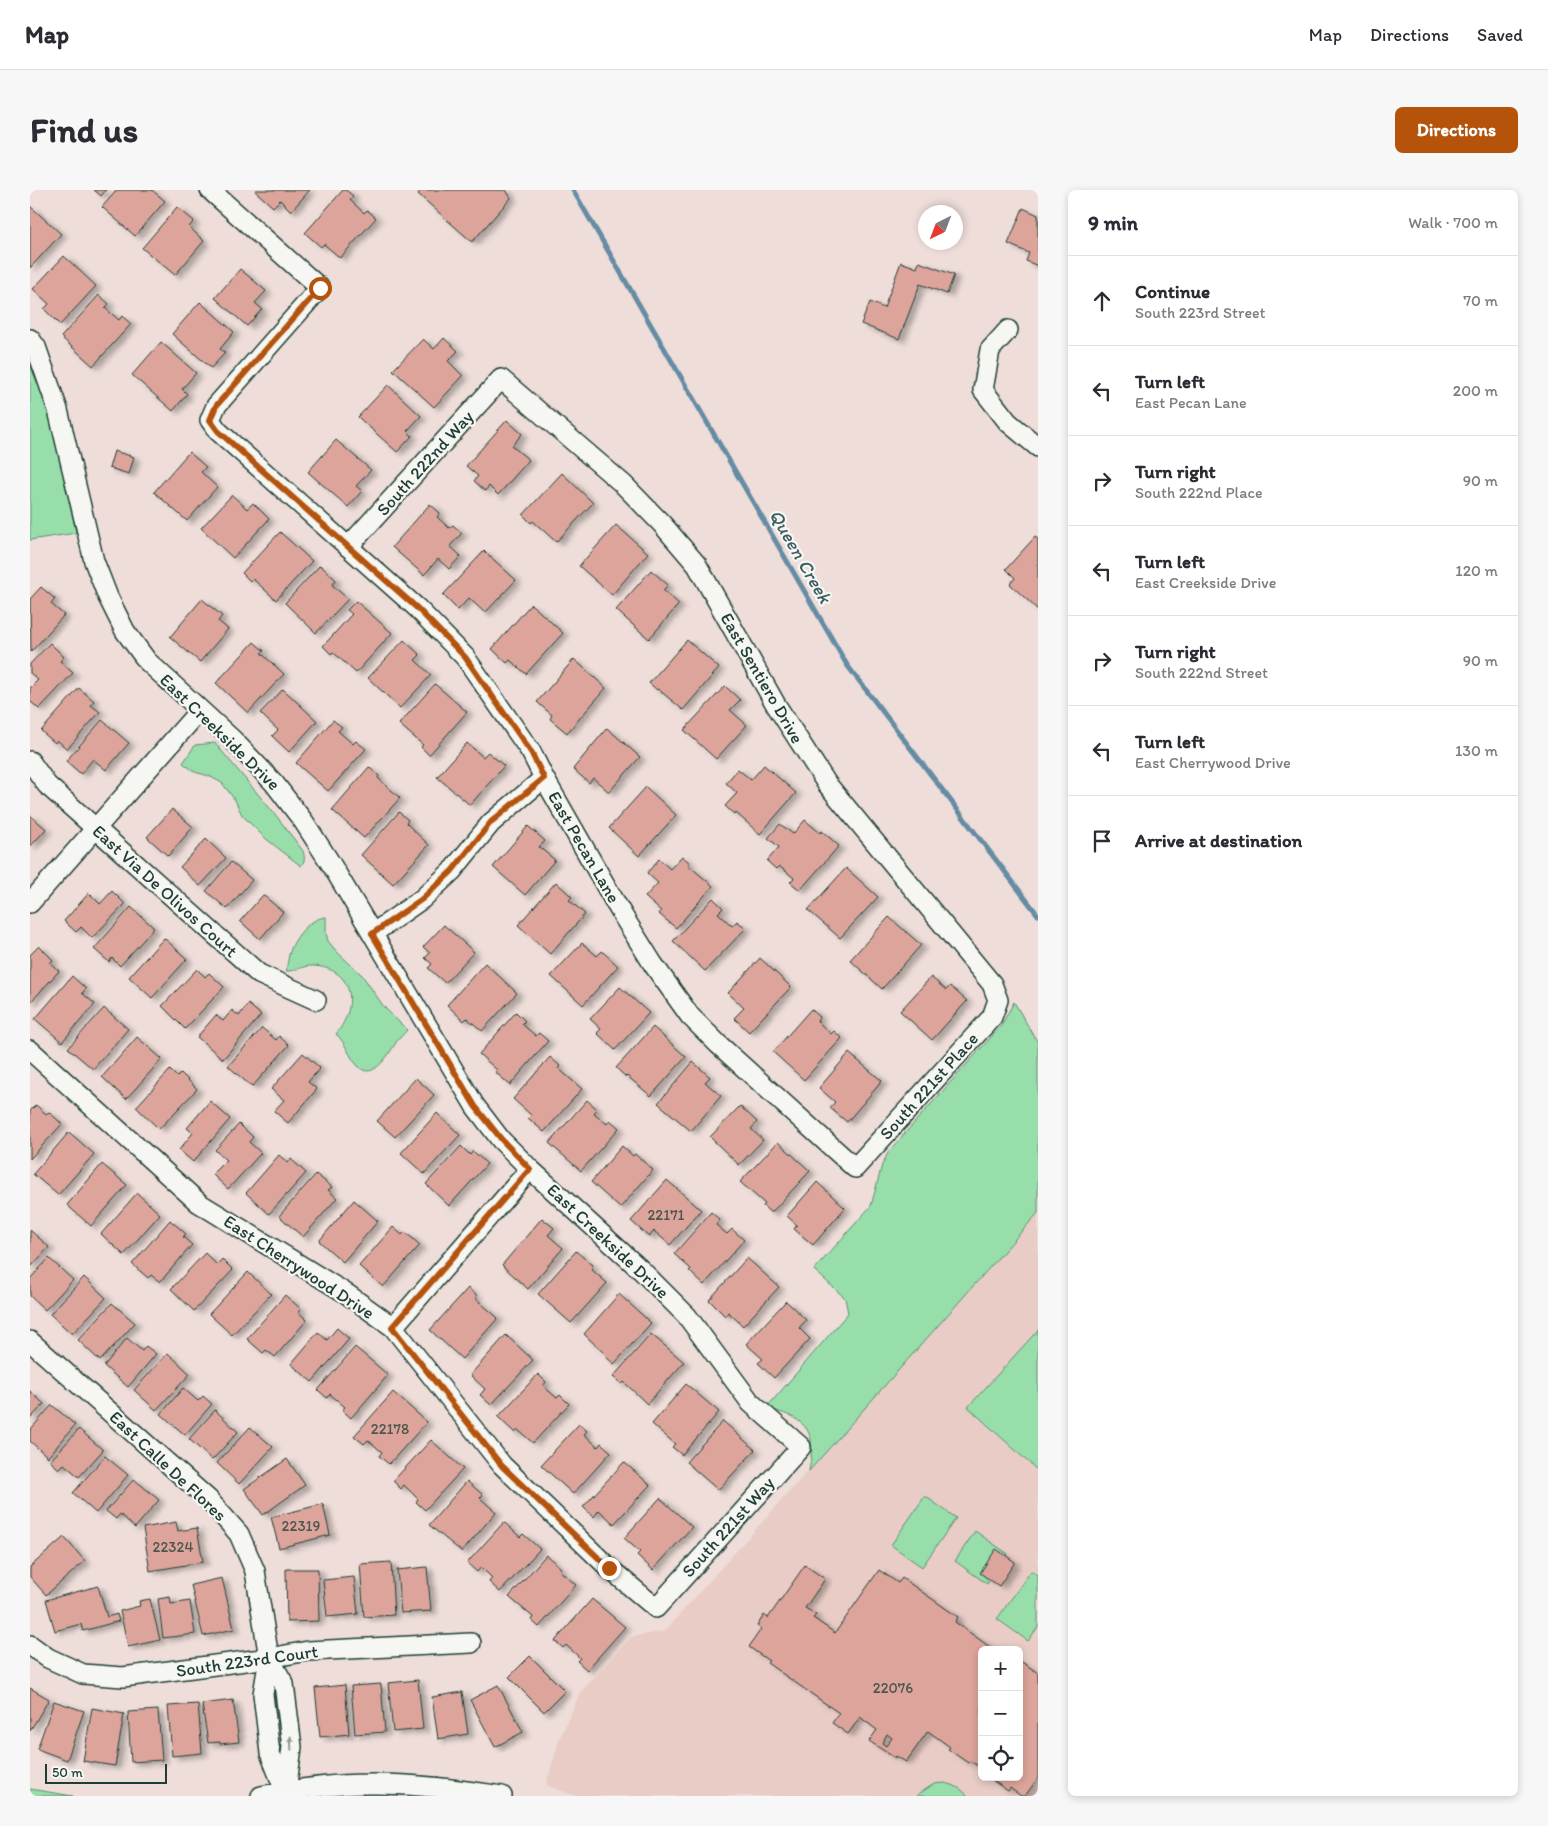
<!DOCTYPE html>
<html lang="en">
<head>
<meta charset="utf-8">
<style>
	:root { --surface:#fff; --page:#f7f7f7; --text:#2b2b33; --muted:#7c7c81; --line:#e1e1e2; --accent:#b45309 }
	body { margin:0; font-family:Itim,sans-serif; background:var(--page); color:var(--text) }
	.controls { position:absolute; right:15px; bottom:15px; display:grid; overflow:hidden; border-radius:8px; box-shadow:0 2px 8px #0003 }
	.controls button { width:45px; height:45px; display:grid; place-items:center; padding:0; border:0; border-bottom:1px solid var(--line); background:var(--surface); color:var(--text); font:25px sans-serif }
	.compass { position:absolute; left:888px; top:15px; width:45px; height:45px; border-radius:50%; background:var(--surface); box-shadow:0 2px 8px #0003; rotate:222deg }
	.scale { position:absolute; left:15px; bottom:12px; width:122px; box-sizing:border-box; padding-left:5px; border:2px solid #1f3d34; border-top:0; font-size:14px; line-height:18px; white-space:nowrap; color:#1f3d34; -webkit-text-stroke:4px #f6f6f2; paint-order:stroke }
	.stop { position:absolute; width:15px; height:15px; margin:-11px; border:4px solid #b45309; border-radius:50%; background:#fff }
	.stop.end { background:#b45309; border-color:#fff; box-shadow:0 1px 5px #0008 }
	.list { margin:0; padding:0; list-style:none }
	h2 { display:flex; justify-content:space-between; align-items:center; height:65px; margin:0; padding:0 20px; font-size:21px }
	h2 small { font-size:16px; font-weight:400; color:var(--muted) }
	.list li { display:grid; grid-template-columns:32px 1fr auto; gap:15px; align-items:center; box-sizing:border-box; height:90px; padding:0 20px; border-top:1px solid var(--line) }
	.list b { display:block; font-size:19px; white-space:nowrap }
	.list p { margin:0; font-size:16px; white-space:nowrap; color:var(--muted) }
	.list em { font-size:16px; font-style:normal; color:var(--muted) }
	.icon { flex:none; width:28px; height:28px; fill:none; stroke:currentColor; stroke-width:2; stroke-linecap:round; stroke-linejoin:round }
	.map { position:relative; flex:none; width:1008px; height:1606px; overflow:hidden; border-radius:8px }
	header { display:flex; align-items:center; gap:30px; box-sizing:border-box; height:70px; padding:0 25px; background:var(--surface); border-bottom:1px solid var(--line) }
	header strong { font-size:24px }
	nav { display:flex; gap:28px; margin-inline-start:auto; font-size:18px }
	.intro { display:flex; align-items:center; justify-content:space-between; box-sizing:border-box; height:120px; padding:0 30px }
	h1 { margin:0; font-size:35px }
	.button { padding:12px 22px; border-radius:8px; background:var(--accent); color:#fff; font-size:18px; font-weight:700 }
	main { display:flex; gap:30px; padding:0 30px }
	aside { flex:1; background:var(--surface); border-radius:8px; box-shadow:0 2px 8px #0003 }
	.map>svg:first-child { display:block }
	.built { fill:#e9ccc6; fill-rule:evenodd }
	.green { fill:#97deab; stroke:#5b8e70 }
	.lines { fill:none; stroke-linecap:round; stroke-linejoin:round }
	.stream { stroke:#658ca4; stroke-width:5 }
	.building { fill:#dda49b; stroke:#1f3d34; fill-rule:evenodd; filter:url(#shadow) }
	.minor-casing { stroke:#1f3d34; stroke-width:22 }
	.minor { stroke:#f6f6f2; stroke-width:19 }
	.oneway { fill:#8a9a93 }
	.route { stroke:#b45309; stroke-width:6 }
	.labels { text-anchor:middle; stroke-width:4.5; stroke-linejoin:round; paint-order:stroke }
	.number-label { font-size:15px; fill:#4e574e }
	.street-label { font-size:18px; fill:#1f3d34; stroke:#f6f6f2 }
	.water-label { font-size:19px; font-style:italic; fill:#3c5e62; stroke:#f6f6f2 }
</style>
</head>
<body>
<header>
<strong>Map</strong>
<nav><a>Map</a><a>Directions</a><a>Saved</a></nav>
</header>
<div class="intro"><h1>Find us</h1><a class="button">Directions</a></div>
<main>
<div class="map">
<svg width="1008" height="1606" viewBox="0 0 1008 1606">
	<defs>
		<filter id="shadow"><feDropShadow dx="5.5" dy="3" stdDeviation="2.5" flood-color="#0004"/></filter>
	</defs>
	<rect width="100%" height="100%" fill="#eeddd8"/>
	<filter id="ink" filterUnits="userSpaceOnUse"><feTurbulence type="fractalNoise" baseFrequency=".02" numOctaves="2"/><feDisplacementMap in="SourceGraphic" scale="10" xChannelSelector="R" yChannelSelector="G"/><feConvolveMatrix kernelMatrix="1 2 1 2 8 2 1 2 1" color-interpolation-filters="sRGB"/></filter>
	<g filter="url(#ink)">
		<!-- built -->
		<path class="built" d="M1008,1023V1606H546L516,1595L530,1547L550,1503L601,1447L635,1441ZM952,1460H989V1587H952Z"/>
		<!-- green -->
		<path class="green" d="M0,176L14,204L27,248L46,343L0,350Z
			M185,553L248,628L273,661C275,668 275,671 271,676L235,648L212,625L205,610L192,593L179,586L165,582L153,573L165,555Z
			M296,727V743L298,751L307,762L332,785L354,817L377,840C374,844 370,847 367,851C360,862 343,893 328,876C319,867 316,853 306,844C329,816 324,778 283,776C273,775 265,782 256,781C257,775 258,770 259,765C263,749 279,728 296,727Z
			M984,812L1008,853V1023L779,1281C783,1257 786,1238 760,1226C753,1222 744,1222 738,1216L818,1123L815,1108L784,1080L841,1016L852,975L859,961L971,836Z
			M1008,1140V1281L938,1217Z
			M895,1306L926,1328L892,1377L861,1355Z
			M945,1341L978,1364L957,1394L925,1371Z
			M1001,1381L1008,1385V1437L998,1451L967,1429Z
			M914,1593C924,1595 931,1598 938,1606H888L887,1605L904,1594Z
			M0,1599L43,1606H0Z"/>
		<g class="lines">
			<!-- stream -->
			<path class="stream" d="M543,0L817,475L1008,725"/>
		</g>
		<!-- building -->
		<path class="building" d="M64,0H76L71,6Z
			M87,0H122L135,11L105,46L72,17Z
			M226,0H280L261,21L250,10L243,17L225,1Z
			M313,0H316L323,6L320,10L334,23L337,20L346,28L310,68L294,54L291,57L275,43Z
			M391,0H476L481,8L442,52L388,4Z
			M0,16L31,44L0,78Z
			M147,17L164,31L159,37L174,51L145,85L112,58Z
			M993,18L1008,25V76L996,71L999,63L978,54Z
			M34,66L66,96L30,135L14,119L19,114L3,99Z
			M871,72L887,78L889,72L924,85L917,104L890,94L869,149L831,134L840,112L854,118Z
			M210,79L236,101L225,113L232,119L217,136L185,108Z
			M69,105L79,114L75,118L89,130L92,126L101,134L63,176L31,147Z
			M170,112L204,142L190,159L195,163L181,178L142,144Z
			M414,148L428,161L418,171L433,186L404,217L363,180L393,149L404,159Z
			M131,152L166,183L152,199L157,204L143,221L102,185Z
			M358,195L391,226L377,241L382,246L367,262L328,227Z
			M477,230L492,244L482,256L499,270L468,305L459,296L455,301L444,291L448,286L436,276Z
			M306,250L341,280L326,296L332,301L318,317L278,282Z
			M84,261L104,267L99,284L79,278Z
			M159,262L176,277L171,282L187,297L157,331L124,302Z
			M532,283L563,313L526,352L503,331L501,333L493,325Z
			M202,305L217,319L223,313L239,329L203,368L171,338Z
			M400,314L410,323L407,327L419,338L423,335L432,343L420,356L431,366L419,379L408,369L394,385L362,357Z
			M586,335L618,363L582,405L549,376Z
			M250,342L282,371L246,410L223,389L220,391L212,383Z
			M1005,347L1008,349V420L980,394L985,388L976,379Z
			M454,361L486,390L455,423L439,408L428,420L413,405Z
			M290,375L306,390L302,395L318,409L286,443L255,413Z
			M621,380L638,395L633,400L649,414L619,449L586,420Z
			M11,397L25,409L21,414L34,425L1,462L0,409Z
			M172,409L192,426L188,431L198,439L170,472L140,447Z
			M326,411L362,443L326,483L303,462L301,464L293,456L322,424L317,420Z
			M501,414L533,443L496,484L480,470L477,473L462,459Z
			M374,450L390,465L385,470L401,485L370,518L338,488Z
			M657,450L689,478L653,520L628,499L627,500L619,493Z
			M224,452L234,461L231,463L254,484L218,523L186,493Z
			M20,453L34,467L30,471L43,483L9,519L0,511V498L8,490L0,483V474Z
			M544,469L576,498L537,543L520,529L522,525L507,512Z
			M405,494L437,522L399,565L391,557L393,555L369,534Z
			M695,496L710,510L700,520L717,535L686,569L654,540Z
			M49,498L64,511L61,515L70,522L37,559L27,550L25,553L11,541Z
			M253,499L287,531L259,562L242,546L248,540L230,523Z
			M72,530L99,553L76,580L63,569L51,584L36,571Z
			M303,530L312,537L308,541L323,554L326,551L336,559L298,601L266,573Z
			M577,538L610,567L579,602L563,588L559,593L543,579Z
			M437,553L453,567L458,562L474,576L440,615L407,587Z
			M734,575L766,603L730,644L706,623L705,625L695,616L707,603L696,593L708,579L721,590Z
			M339,577L349,586L348,588L370,608L334,648L302,620Z
			M616,597L646,625L609,666L579,638Z
			M142,619L163,637L138,666L117,647Z
			M369,622L378,630L376,633L399,655L363,694L331,665Z
			M0,625L16,639L0,657Z
			M775,630L790,643L792,641L809,656L770,700L760,692L764,688L749,676L746,679L737,671L749,657L738,648L750,634L763,644Z
			M498,636L515,651L509,657L525,670L495,705L463,677Z
			M176,649L196,668L170,696L150,677Z
			M652,666L660,673L658,675L683,696L646,738L629,724L631,721L615,707L628,693L617,683L629,669L640,679Z
			M201,672L222,690L197,719L176,701Z
			M816,678L848,707L810,748L778,720Z
			M526,692L542,707L539,710L555,724L520,764L488,735Z
			M82,701L95,714L62,748L51,737L46,742L34,731L59,703L70,714Z
			M233,705L253,722L230,749L210,731Z
			M683,708L693,718L688,723L702,736L707,731L716,738L675,781L643,751Z
			M101,717L124,738L90,776L82,768L79,772L64,759Z
			M859,727L891,755L852,799L820,770Z
			M414,735L444,762L415,793L398,778L402,774L395,768L400,763L393,757Z
			M134,748L157,769L122,808L99,787Z
			M552,753L567,766L572,761L588,776L553,815L521,786Z
			M9,756L23,770L20,773L29,781L0,813V765Z
			M730,768L761,797L719,842L704,828L714,818L698,803Z
			M455,773L487,803L452,841L437,828L434,831L417,815Z
			M167,779L175,787L179,783L194,797L155,839L132,816Z
			M42,786L56,799L52,803L65,814L32,852L5,829Z
			M901,787L916,800L920,796L937,811L902,850L870,821Z
			M590,797L619,823L585,860L567,843L571,839L560,829Z
			M218,814L231,825L193,869L167,847L186,825L193,831L202,820L209,826Z
			M74,818L98,839L63,879L38,858Z
			M781,819L790,827L787,831L801,844L804,841L812,848L774,890L743,862Z
			M486,822L495,831L492,834L506,846L509,843L518,851L480,895L465,882L467,880L449,864Z
			M623,837L656,867L621,906L597,886L596,887L586,878Z
			M232,838L246,850L249,846L259,855L222,897L198,876Z
			M107,847L132,869L96,909L72,887Z
			M273,863L290,878L278,892L287,899L258,933L244,921L254,910L241,899Z
			M819,863L852,891L817,932L800,918L805,912L789,898Z
			M520,867L530,876L528,878L552,899L514,942L498,928L501,925L483,909Z
			M663,872L680,887L675,892L691,906L661,941L628,913Z
			M140,880L147,887L151,883L167,899L129,939L106,917Z
			M386,888L404,905L365,947L347,931Z
			M557,910L567,919L564,923L577,934L580,930L589,938L551,981L519,953Z
			M180,911L200,929L163,972L149,960L163,943L157,938Z
			M6,915L16,924L19,922L32,934L0,969V921Z
			M710,916L727,932L721,939L733,950L709,975L680,947Z
			M407,923L430,945L394,984L371,963Z
			M209,934L223,947L219,952L231,963L198,999L182,984L196,970L185,960Z
			M39,942L64,964L28,1005L3,984Z
			M748,952L780,981L741,1023L733,1016L735,1014L710,992Z
			M431,956L440,965L443,961L457,974L419,1016L396,994Z
			M592,956L603,966L605,964L623,980L590,1018L561,992Z
			M249,965L258,973L261,969L276,983L239,1024L216,1003Z
			M72,974L97,995L61,1036L37,1015Z
			M286,984L302,997L298,1000L307,1008L273,1047L249,1026Z
			M637,990L671,1020L640,1055L624,1041L619,1047L601,1031Z
			M787,992L815,1018L783,1055L764,1039L767,1035L757,1026Z
			M107,1003L130,1024L94,1065L71,1044Z
			M324,1010L348,1031L313,1072L289,1051Z
			M681,1022L690,1030L686,1035L697,1044L702,1039L714,1050L674,1095L659,1081L661,1079L644,1064Z
			M512,1028L524,1038L518,1045L533,1058L498,1099L472,1075Z
			M140,1030L156,1044L153,1047L162,1055L130,1092L121,1085L118,1088L102,1074Z
			M363,1037L372,1045L375,1042L390,1055L353,1097L329,1076Z
			M0,1040L19,1057L0,1078Z
			M546,1061L563,1076L561,1079L577,1093L541,1133L508,1104Z
			M175,1063L187,1075L192,1069L203,1080L164,1121L141,1099Z
			M19,1068L43,1090L15,1120L0,1106V1089Z
			M717,1068L749,1097L713,1136L698,1122L695,1126L679,1110Z
			M218,1082L241,1104L202,1145L179,1124Z
			M54,1087L76,1108L42,1144L20,1124Z
			M438,1098L447,1106L445,1108L468,1128L432,1169L400,1140Z
			M589,1104L621,1133L584,1174L575,1166L576,1165L554,1144Z
			M255,1105L271,1119L268,1122L277,1130L245,1167L236,1160L233,1163L217,1149Z
			M756,1111L776,1130L769,1138L780,1149L744,1188L728,1173L733,1169L716,1154Z
			M82,1113L105,1133L70,1171L48,1150Z
			M307,1138L319,1149L282,1192L261,1174L288,1142L297,1150Z
			M621,1144L654,1172L617,1214L594,1192L592,1194L583,1187Z
			M476,1145L503,1170L461,1215L450,1205L455,1199L440,1185Z
			M97,1148L112,1161L116,1156L126,1164L98,1197L74,1176Z
			M325,1157L358,1185L321,1228L312,1220L315,1217L300,1204L297,1208L288,1200Z
			M138,1163L160,1184L126,1220L104,1200Z
			M508,1184L516,1192L513,1196L527,1208L530,1205L539,1214L503,1253L488,1240L485,1243L468,1227Z
			M656,1194L689,1222L652,1265L642,1257L645,1254L622,1234Z
			M153,1198L168,1211L173,1206L182,1214L155,1245L131,1224Z
			M0,1201L14,1214L0,1229Z
			M363,1202L397,1232L359,1274L349,1266L352,1262L338,1250L334,1254L324,1246Z
			M22,1215L45,1235L18,1267L0,1251V1240Z
			M185,1220L208,1242L182,1270L159,1249Z
			M693,1231L725,1260L688,1300L656,1272Z
			M549,1234L557,1241L554,1244L568,1257L571,1253L581,1262L543,1304L511,1275Z
			M220,1237L243,1257L209,1294L187,1273Z
			M49,1239L73,1260L49,1287L34,1274L29,1279L20,1271Z
			M401,1250L433,1279L395,1320L386,1312L388,1309L374,1295L371,1299L363,1291Z
			M75,1266L98,1285L66,1323L43,1303Z
			M257,1269L275,1295L233,1325L214,1299Z
			M594,1272L620,1295L584,1334L569,1320L564,1327L553,1317Z
			M104,1289L129,1310L105,1338L90,1324L86,1329L76,1321Z
			M437,1291L453,1305L450,1308L466,1322L432,1362L399,1335Z
			M630,1308L662,1337L623,1380L607,1365L610,1362L594,1348Z
			M293,1314L300,1345L249,1358L241,1327Z
			M146,1332L148,1341L167,1338L173,1372L120,1381L113,1338Z
			M474,1332L490,1347L493,1344L510,1359L470,1402L459,1392L462,1388L451,1377L447,1382L437,1373Z
			M34,1347L55,1371L16,1405L0,1387V1377Z
			M966,1359L985,1372L969,1396L950,1383Z
			M516,1365L531,1378L529,1380L546,1395L509,1437L501,1430L503,1427L479,1407Z
			M361,1372L364,1425L334,1427L330,1374Z
			M775,1375L795,1389L775,1418L786,1425L783,1428L805,1443L849,1380L868,1393L872,1388L928,1427L925,1432L964,1460H952V1578L940,1571L938,1573L918,1559L920,1557L898,1541L876,1572L866,1566L865,1568L839,1551L847,1540L830,1527L818,1544L802,1533L809,1523L737,1473L739,1471L719,1457L731,1439L727,1436L734,1425L738,1428ZM857,1544L862,1548L856,1556L852,1553Z
			M397,1377L401,1421L371,1423L367,1380Z
			M256,1379H288L289,1431L257,1432Z
			M324,1387L328,1424L297,1427L293,1390Z
			M192,1388L204,1439L173,1446L161,1395Z
			M68,1396L77,1427L87,1424L89,1431L53,1441L51,1434L25,1441L16,1410Z
			M140,1407L141,1414L160,1411L165,1444L133,1448L128,1409Z
			M120,1409L130,1450L98,1457L90,1421L110,1416L109,1411Z
			M562,1409L595,1437L557,1480L547,1471L550,1468L536,1455L533,1458L525,1451Z
			M500,1466L535,1501L514,1522L479,1487Z
			M989,1470L1008,1483V1588L995,1606H991L980,1598L978,1601L959,1588L989,1587Z
			M388,1490L393,1539L363,1542L358,1493Z
			M351,1494L355,1542L325,1544L321,1496Z
			M315,1495L319,1544L290,1547L285,1498Z
			M468,1495L493,1542L465,1557L440,1510Z
			M0,1498L19,1509L0,1541Z
			M432,1502L438,1544L408,1549L402,1507Z
			M203,1510L209,1552L190,1554V1552L178,1553L172,1514Z
			M24,1511L54,1521L37,1570L7,1559Z
			M168,1514L172,1563L142,1566L138,1516Z
			M62,1518L94,1524L85,1576L53,1571Z
			M128,1520L132,1570L101,1572L98,1522Z"/>
		<g class="lines">
			<defs>
				<path id="minor" d="M180,0L290,98L186,216L180,230L188,241L387,418L435,467L501,562L514,588L593,726L623,774L660,826L688,854L825,978L962,827L968,810L962,794L797,594L746,515L667,375L632,334L593,294L471,189L318,357
					M978,140L960,160L953,200L978,232L1008,257
					M0,149L6,157L28,220L64,371L78,407L95,441L117,471L203,550L244,593L274,632L301,674L445,916L471,950L500,979L611,1080L657,1126L721,1213L771,1257L626,1418L579,1378L472,1275L363,1137L317,1104L169,1013L0,860
					M0,571L17,595L229,784L286,810
					M0,713L170,520
					M342,744L392,709L422,681L461,633L514,588
					M363,1137L500,979
					M0,1151L178,1309L209,1344L225,1381L239,1468L254,1494L262,1557L256,1601
					M0,1455L18,1468L53,1484L93,1487L239,1468L278,1461L441,1453
					M239,1468L233,1504L240,1563L255,1601
					M231,1606C266,1599 302,1594 338,1594C383,1593 428,1599 472,1606"/>
			</defs>
			<!-- minor casing -->
			<use href="#minor" class="minor-casing"/>
			<!-- minor -->
			<use href="#minor" class="minor"/>
		</g>
		<!-- one-way arrows -->
		<defs><path id="oneway-solid" d="M-6-.8H1V-3.2L6.5 0L1 3.2V.8H-6Z" transform="scale(1.25)"/></defs>
		<use class="oneway" href="#oneway-solid" transform="translate(261 1553) rotate(-93)"/>
	</g>
	<g class="lines" filter="url(#ink)">
		<!-- route -->
		<path class="route" d="M290,98L186,216L180,230L188,241L387,418L435,467L501,562L514,588L461,632L422,681L392,709L342,744L445,916L472,950L500,979L362,1137L472,1276L579,1378"/>
	</g>
	<g class="labels">
		<!-- number labels -->
		<g class="number-label">
			<text x="636" y="1030">22171</text>
			<text x="360" y="1244">22178</text>
			<text x="271" y="1341">22319</text>
			<text x="143" y="1362">22324</text>
			<text x="863" y="1503">22076</text>
		</g>
		<!-- street labels -->
		<g class="street-label">
			<text transform="translate(395 273) rotate(-48)" y="6">South 222nd Way</text>
			<text transform="translate(732 488) rotate(60)" y="6">East Sentiero Drive</text>
			<text transform="translate(190 542) rotate(44)" y="6">East Creekside Drive</text>
			<text transform="translate(554 657) rotate(60)" y="6">East Pecan Lane</text>
			<text transform="translate(135 701) rotate(42)" y="6">East Via De Olivos Court</text>
			<text transform="translate(899 896) rotate(-48)" y="6">South 221st Place</text>
			<text transform="translate(578 1051) rotate(43)" y="6">East Creekside Drive</text>
			<text transform="translate(269 1077) rotate(33)" y="6">East Cherrywood Drive</text>
			<text transform="translate(138 1276) rotate(43)" y="6">East Calle De Flores</text>
			<text transform="translate(698 1337) rotate(-48)" y="6">South 221st Way</text>
			<text transform="translate(217 1471) rotate(-8)" y="6">South 223rd Court</text>
		</g>
		<!-- water labels -->
		<g class="water-label">
			<text transform="translate(771 366) rotate(60)" y="7">Queen Creek</text>
		</g>
	</g>
</svg>
<div class="controls">
<button>+</button>
<button>−</button>
<button><svg class="icon" aria-label="locate" viewBox="0 0 24 24"><circle cx="12" cy="12" r="6"/><path d="M12 2v4M12 18v4M2 12h4M18 12h4"/></svg></button>
</div>
<svg class="compass" viewBox="-18 -18 36 36"><path d="M0-13l5 13h-10z" fill="#e53935"/><path d="M0 13l5-13h-10z" fill="#7c7c81"/></svg>
<div class="scale">50 m</div>
<div class="stop" style="left:290px;top:98px"></div>
<div class="stop end" style="left:579px;top:1378px"></div>
</div>
<aside>
<h2>9 min<small>Walk · 700 m</small></h2>
<ul class="list">
<li><svg class="icon" aria-label="ahead" viewBox="0 0 24 24"><path d="M12 20V5M6 11l6-6 6 6"/></svg><div><b>Continue</b><p>South 223rd Street</p></div><em>70 m</em></li>
<li><svg class="icon" aria-label="left" viewBox="0 0 24 24"><path d="M17 20v-9H6M10 6l-5 5 5 5"/></svg><div><b>Turn left</b><p>East Pecan Lane</p></div><em>200 m</em></li>
<li><svg class="icon" aria-label="right" viewBox="0 0 24 24"><path d="M7 20v-9h11M14 6l5 5-5 5"/></svg><div><b>Turn right</b><p>South 222nd Place</p></div><em>90 m</em></li>
<li><svg class="icon" aria-label="left" viewBox="0 0 24 24"><path d="M17 20v-9H6M10 6l-5 5 5 5"/></svg><div><b>Turn left</b><p>East Creekside Drive</p></div><em>120 m</em></li>
<li><svg class="icon" aria-label="right" viewBox="0 0 24 24"><path d="M7 20v-9h11M14 6l5 5-5 5"/></svg><div><b>Turn right</b><p>South 222nd Street</p></div><em>90 m</em></li>
<li><svg class="icon" aria-label="left" viewBox="0 0 24 24"><path d="M17 20v-9H6M10 6l-5 5 5 5"/></svg><div><b>Turn left</b><p>East Cherrywood Drive</p></div><em>130 m</em></li>
<li><svg class="icon" aria-label="arrive" viewBox="0 0 24 24"><path d="M6 21V4h12l-3 4 3 4H6"/></svg><div><b>Arrive at destination</b></div></li>
</ul>
</aside>
</main>
</body>
</html>
